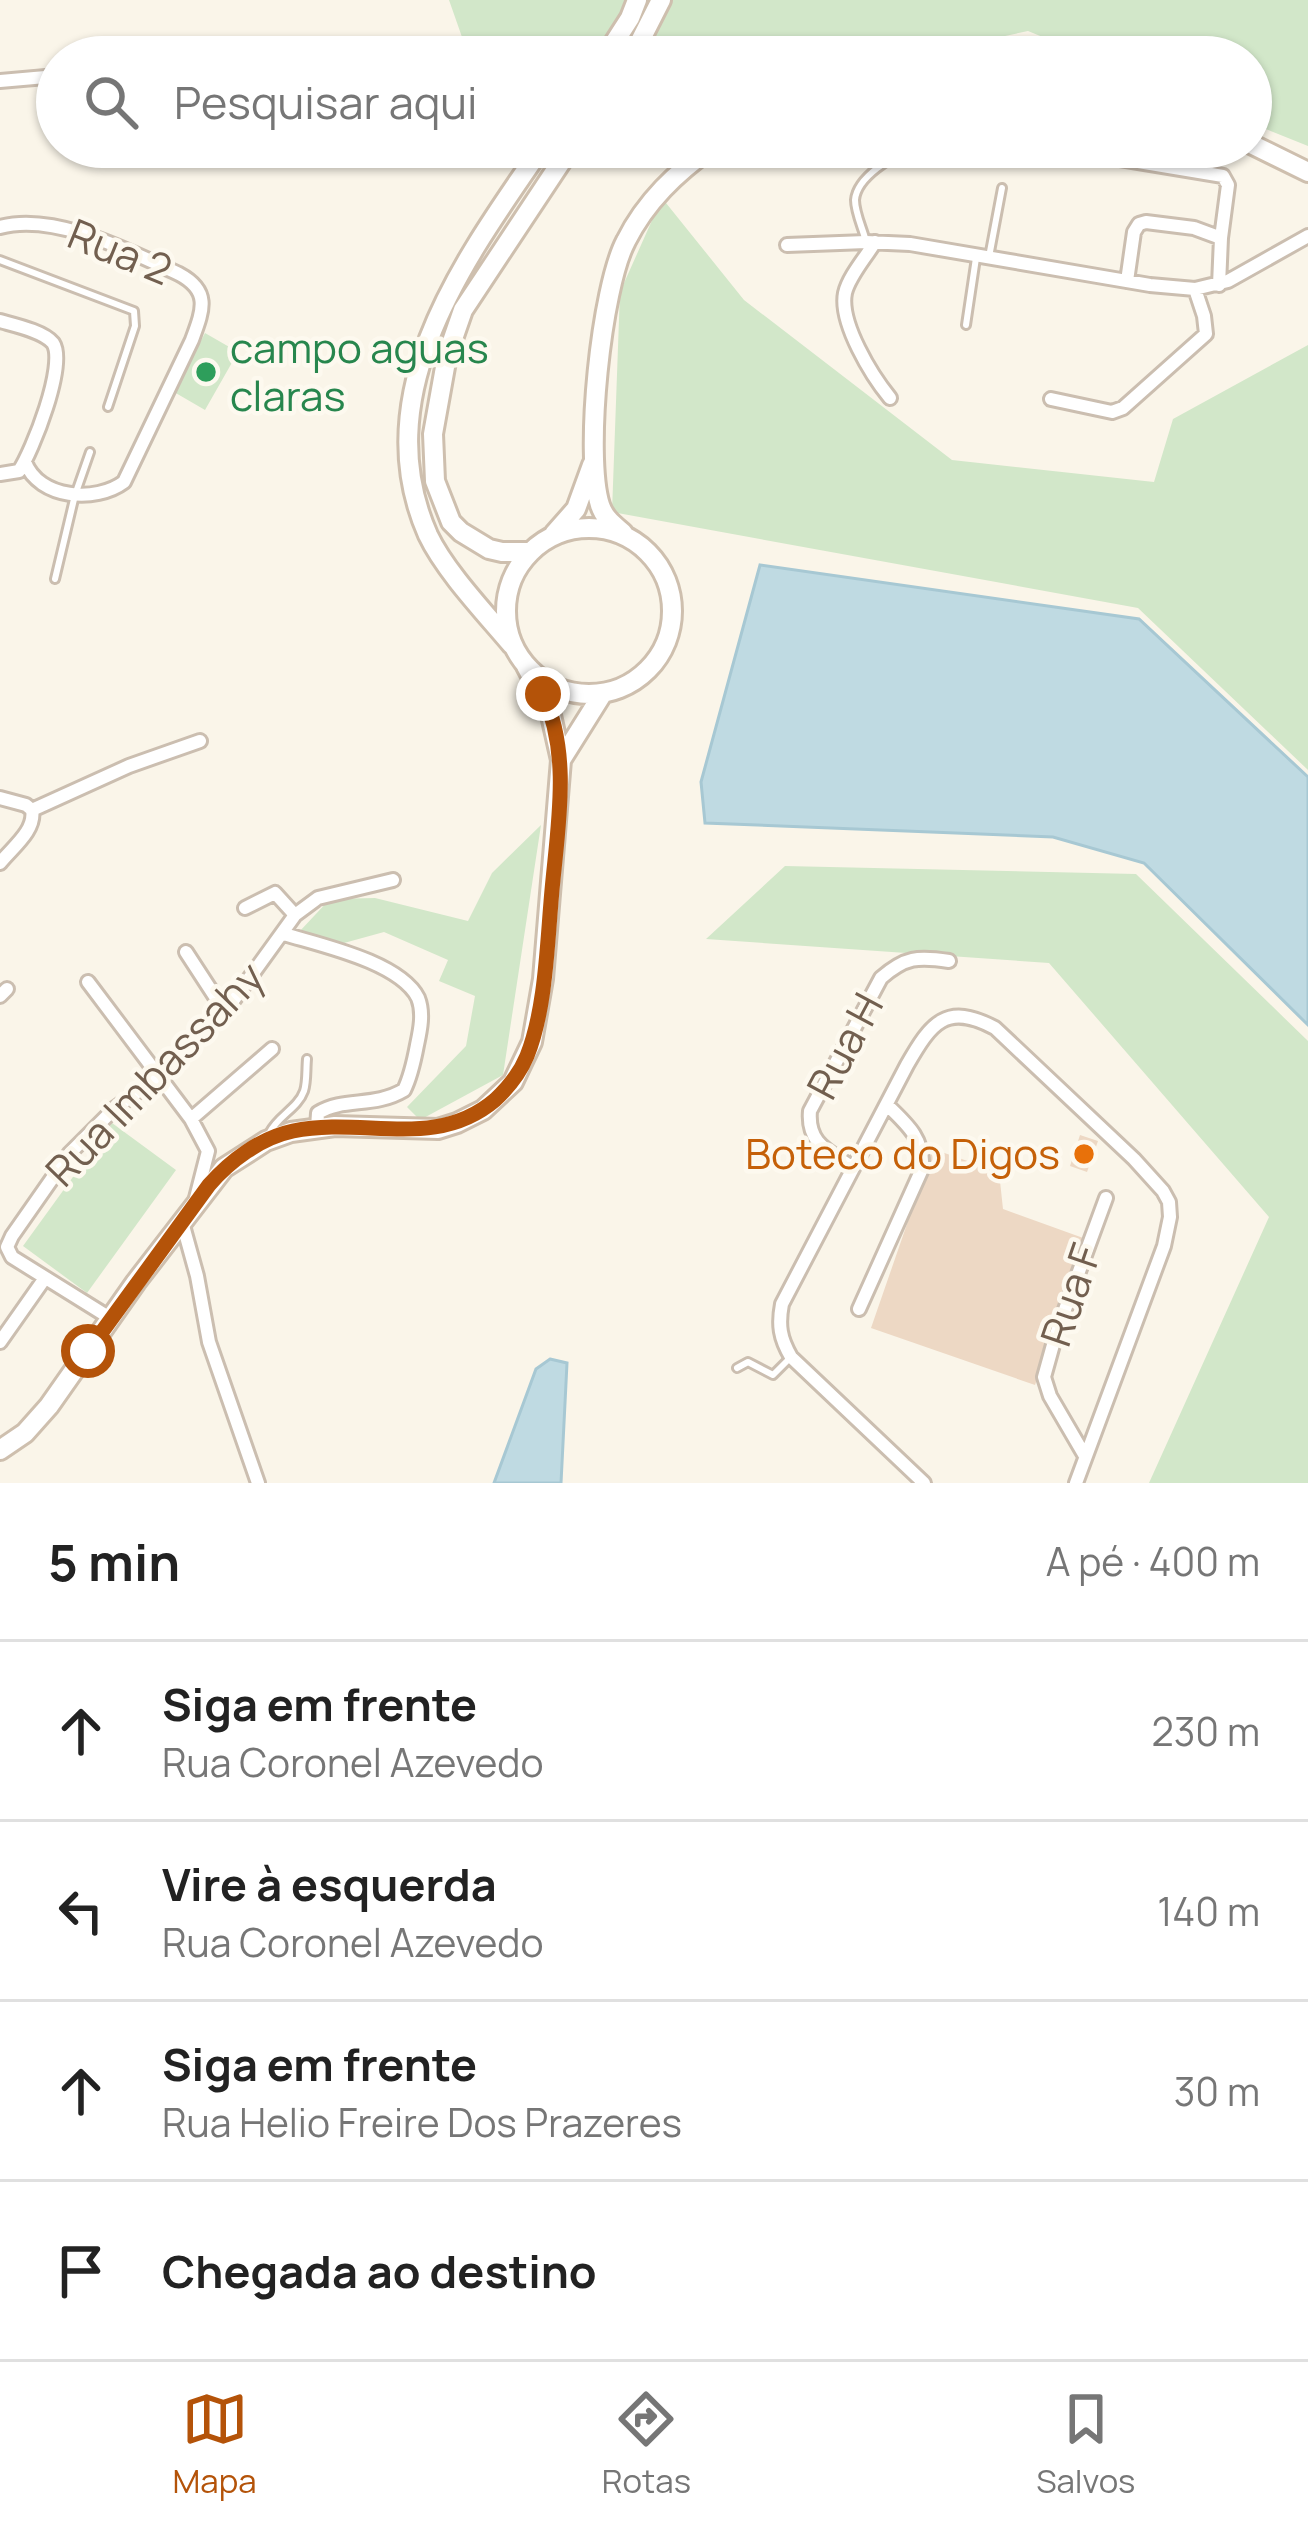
<!DOCTYPE html>
<html lang="pt">
<head>
<meta charset="utf-8">
<style>
	:root { --surface:#fff; --page:#f6f6f6; --text:#222; --muted:#767676; --line:#e0e0e0; --accent:#b45309 }
	body { margin:0; font-family:Manrope,sans-serif; background:var(--page); color:var(--text) }
	.stop { position:absolute; width:36px; height:36px; margin:-27px; border:9px solid #b45309; border-radius:50%; background:#fff }
	.stop.end { background:#b45309; border-color:#fff; box-shadow:0 3px 12px #0008 }
	.list { margin:0; padding:0; list-style:none }
	h2 { display:flex; justify-content:space-between; align-items:center; height:156px; margin:0; padding:0 48px; font-size:51px }
	h2 small { font-size:39px; font-weight:400; color:var(--muted) }
	.list li { display:grid; grid-template-columns:78px 1fr auto; gap:36px; align-items:center; box-sizing:border-box; height:180px; padding:0 48px; border-top:3px solid var(--line) }
	.list b { display:block; font-size:45px; white-space:nowrap }
	.list p { margin:0; font-size:39px; white-space:nowrap; color:var(--muted) }
	.list em { font-size:39px; font-style:normal; color:var(--muted) }
	.icon { flex:none; width:66px; height:66px; fill:none; stroke:currentColor; stroke-width:2; stroke-linecap:round; stroke-linejoin:round }
	.map { position:relative; flex:none; width:1308px; height:1483px; overflow:hidden }
	.search { position:absolute; background:var(--surface); box-shadow:0 3px 9px #0004; left:36px; right:36px; top:36px; height:132px; display:flex; align-items:center; gap:30px; box-sizing:border-box; padding:0 42px; border-radius:66px; color:var(--muted); font-size:45px }
	.sheet { height:876px; background:var(--surface) }
	nav { display:flex; justify-content:space-around; align-items:center; box-sizing:border-box; height:168px; border-top:3px solid var(--line); background:var(--surface); font-size:33px; color:var(--muted) }
	nav a { display:grid; justify-items:center; gap:6px }
	nav .on { color:var(--accent) }
	.map>svg:first-child { display:block }
	.green { fill:#d2e7c9 }
	.water { fill:#bfdae2; stroke:#a7c8d3; stroke-width:3 }
	.building { fill:#edd8c4 }
	.lines { fill:none; stroke-linecap:round; stroke-linejoin:round }
	.service-casing { stroke:#cbbeb0; stroke-width:12 }
	.minor-casing { stroke:#cbbeb0; stroke-width:18 }
	.secondary-casing { stroke:#cebfae; stroke-width:24 }
	.service { stroke:#fff; stroke-width:6 }
	.minor { stroke:#fff; stroke-width:12 }
	.secondary { stroke:#fff; stroke-width:18 }
	.route { stroke:#b45309; stroke-width:15 }
	.leisure-dot { fill:#2e9e5b; stroke:#fdf9ef; stroke-width:4.5 }
	.food-dot { fill:#e8710a; stroke:#fdf9ef; stroke-width:4.5 }
	.labels { text-anchor:middle; stroke-width:9; stroke-linejoin:round; paint-order:stroke }
	.street-label { font-size:42px; fill:#725f4f; stroke:#fdf9ef }
	.leisure-label { font-size:42px; fill:#27864d; stroke:#fdf9ef; text-anchor:start }
	.food-label { font-size:42px; fill:#c56008; stroke:#fdf9ef; text-anchor:end }
</style>
</head>
<body>
<div class="map">
<svg width="1308" height="1483" viewBox="0 0 1308 1483">
	<rect width="100%" height="100%" fill="#faf5e9"/>
	<!-- green -->
	<path class="green" d="M449,0H1308V146L1251,123V57H1092L1028,31L907,57H469Z
		M662,198L744,300L952,460L1154,482L1173,419L1308,345V770L1138,608L612,512L620,292Z
		M205,333L238,352L205,410L174,392Z
		M541,825L503,1075L420,1120L407,1107L466,1046L475,996L439,981L448,960L384,932L344,943L299,932L330,899L375,898L468,921L492,873Z
		M785,866L1136,874L1308,1041V1483H1149L1269,1217L1049,963L706,939Z
		M112,1123L176,1170L87,1293L23,1246Z"/>
	<!-- water -->
	<path class="water" d="M760,565L1139,619L1308,777V1025L1144,863L1053,837L705,823L701,782Z
		M550,1359L567,1363L561,1483H494L536,1369Z"/>
	<!-- building -->
	<path class="building" d="M1080,1135L1098,1141L1087,1172L1070,1166Z
		M933,1149L999,1172L1003,1209L1086,1239L1035,1385L871,1328Z"/>
	<g class="lines">
		<defs>
			<path id="service" d="M865,238C862,227 855,212 855,200C857,176 893,157 912,147
				M989,257L1002,188
				M0,260L134,311L135,326L108,407
				M966,325L976,258
				M55,579L75,495L90,452
				M270,1132C278,1116 298,1108 304,1091C307,1082 306,1070 307,1059
				M737,1368L748,1362L773,1375L789,1359"/>
			<path id="minor" d="M0,81L57,76
				M1090,154L1223,176L1228,185L1221,238
				M0,227C54,212 129,251 179,274C211,291 203,310 192,340L124,482C96,503 39,499 25,462
				M875,242C866,257 849,276 845,293C839,323 872,376 890,398
				M787,245L866,242L910,244L1150,285L1195,289L1228,281L1308,236
				M1127,281L1134,232L1139,224L1146,222L1194,228L1221,238L1219,285
				M0,321C14,325 43,331 53,343C67,364 32,452 19,471L0,474
				M1051,399L1112,412L1123,408L1206,334L1204,316L1195,289
				M0,798L26,805L32,810
				M32,810L129,766L200,741
				M0,863C13,847 36,830 32,810
				M245,908L275,893L295,915
				M284,934C320,945 400,962 418,998C424,1013 420,1031 417,1045C414,1061 411,1076 404,1090C374,1108 344,1097 318,1113L317,1128
				M186,952L225,1012
				M88,982L191,1119L208,1151L196,1198
				M0,996L7,989
				M191,1119L272,1049
				M853,1168C829,1151 807,1144 810,1111L881,978C905,957 918,956 949,961
				M182,1222L197,1276L209,1342L258,1483
				M859,1309L922,1169C924,1139 908,1125 887,1105
				M110,1318L12,1257L7,1247L12,1236L70,1153L114,1109L158,1077L225,1012L295,915L318,898L393,880
				M0,1342L45,1278
				M1085,1456L1050,1396L1044,1377L1056,1334L1106,1198
				M924,1483L791,1357C780,1338 778,1325 782,1304L907,1065C931,1023 946,1002 995,1028L1134,1159L1163,1191L1169,1202L1170,1217L1164,1246L1076,1483"/>
			<path id="secondary" d="M605,57L630,18L637,0
				M632,57L661,0
				M1251,144L1308,172
				M506 611a83 83 0 1 1 166 0a83 83 0 1 1-166 0Z
				M623,533C614,525 604,518 600,505C584,455 601,288 626,241C646,201 676,173 712,147
				M554,534L576,509L592,465
				M529,552H502L489,549L461,532L451,522L435,481L433,434L447,356L463,310L571,147
				M512,645C486,614 445,571 428,535C365,393 465,259 542,147
				M561,760L603,693
				M0,1450L25,1433L49,1406L136,1282L224,1168L266,1141L291,1132L335,1126L438,1129L457,1123L483,1110L513,1082L532,1042L543,979L561,760L550,711L526,666"/>
		</defs>
		<!-- service casing -->
		<use href="#service" class="service-casing"/>
		<!-- minor casing -->
		<use href="#minor" class="minor-casing"/>
		<!-- secondary casing -->
		<use href="#secondary" class="secondary-casing"/>
		<!-- service -->
		<use href="#service" class="service"/>
		<!-- minor -->
		<use href="#minor" class="minor"/>
		<!-- secondary -->
		<use href="#secondary" class="secondary"/>
	</g>
	<g class="lines">
		<!-- route -->
		<path class="route" d="M88,1351L209,1185C230,1161 260,1138 293,1131C363,1116 435,1151 495,1100C509,1087 520,1073 527,1056C545,1011 547,949 551,902C556,834 573,758 543,694"/>
	</g>
	<!-- markers -->
	<circle class="leisure-dot" cx="206" cy="372" r="12"/>
	<circle class="food-dot" cx="1084" cy="1154" r="12"/>
	<g class="labels">
		<!-- street labels -->
		<g class="street-label">
			<text transform="translate(120 252) rotate(22)" y="15">Rua 2</text>
			<text transform="translate(845 1046) rotate(-62)" y="15">Rua H</text>
			<text transform="translate(155 1074) rotate(-46)" y="15">Rua Imbassahy</text>
			<text transform="translate(1071 1295) rotate(-71)" y="15">Rua F</text>
		</g>
		<!-- leisure labels -->
		<g class="leisure-label">
			<text x="230" y="363">campo aguas<tspan x="230" dy="48">claras</tspan></text>
		</g>
		<!-- food labels -->
		<g class="food-label">
			<text x="1060" y="1169">Boteco do Digos</text>
		</g>
	</g>
</svg>
<div class="stop" style="left:88px;top:1351px"></div>
<div class="stop end" style="left:543px;top:694px"></div>
<div class="search"><svg class="icon" aria-label="search" viewBox="0 0 24 24"><circle cx="10" cy="10" r="6"/><path d="M15 15l6 6"/></svg>Pesquisar aqui</div>
</div>
<section class="sheet">
<h2>5 min<small>A pé · 400 m</small></h2>
<ul class="list">
<li><svg class="icon" aria-label="ahead" viewBox="0 0 24 24"><path d="M12 20V5M6 11l6-6 6 6"/></svg><div><b>Siga em frente</b><p>Rua Coronel Azevedo</p></div><em>230 m</em></li>
<li><svg class="icon" aria-label="left" viewBox="0 0 24 24"><path d="M17 20v-9H6M10 6l-5 5 5 5"/></svg><div><b>Vire à esquerda</b><p>Rua Coronel Azevedo</p></div><em>140 m</em></li>
<li><svg class="icon" aria-label="ahead" viewBox="0 0 24 24"><path d="M12 20V5M6 11l6-6 6 6"/></svg><div><b>Siga em frente</b><p>Rua Helio Freire Dos Prazeres</p></div><em>30 m</em></li>
<li><svg class="icon" aria-label="arrive" viewBox="0 0 24 24"><path d="M6 21V4h12l-3 4 3 4H6"/></svg><div><b>Chegada ao destino</b></div></li>
</ul>
</section>
<nav>
<a class="on"><svg class="icon" aria-label="map" viewBox="0 0 24 24"><path d="M3 6l6-2 6 2 6-2v14l-6 2-6-2-6 2zM9 4v14M15 6v14"/></svg>Mapa</a>
<a><svg class="icon" aria-label="directions" viewBox="0 0 24 24"><path d="M12 3l9 9-9 9-9-9zM9 14v-3h6M13 9l2 2-2 2"/></svg>Rotas</a>
<a><svg class="icon" aria-label="saved" viewBox="0 0 24 24"><path d="M7 4h10v16l-5-4-5 4z"/></svg>Salvos</a>
</nav>
</body>
</html>
